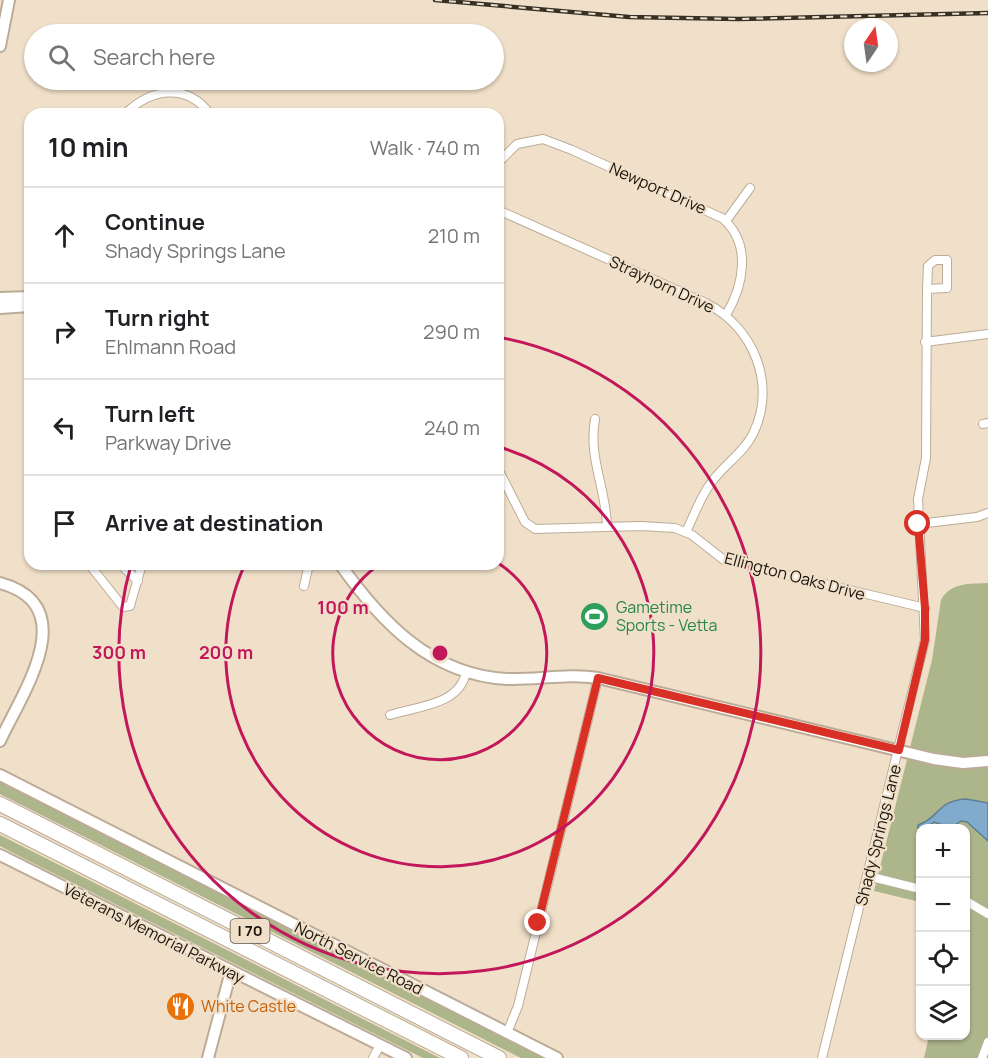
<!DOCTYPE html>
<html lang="en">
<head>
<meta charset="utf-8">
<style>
	:root { --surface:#fff; --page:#f2f2f2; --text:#202124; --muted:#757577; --line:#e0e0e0 }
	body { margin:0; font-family:Manrope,sans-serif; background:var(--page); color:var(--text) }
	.controls { position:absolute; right:18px; bottom:18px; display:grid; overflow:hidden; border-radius:12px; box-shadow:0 2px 4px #0004 }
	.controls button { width:54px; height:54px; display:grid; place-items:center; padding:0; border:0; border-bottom:2px solid var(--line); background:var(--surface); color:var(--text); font:30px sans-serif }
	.compass { position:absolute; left:844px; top:18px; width:54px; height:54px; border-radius:50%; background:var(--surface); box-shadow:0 2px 4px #0004; rotate:13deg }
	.stop { position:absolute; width:18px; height:18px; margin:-14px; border:4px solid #d93025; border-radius:50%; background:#fff }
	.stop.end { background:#d93025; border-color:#fff; box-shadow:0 2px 6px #0008 }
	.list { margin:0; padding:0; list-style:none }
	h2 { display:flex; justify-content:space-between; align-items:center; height:78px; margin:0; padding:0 24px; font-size:26px }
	h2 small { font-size:20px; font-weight:400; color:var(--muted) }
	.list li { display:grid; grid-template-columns:39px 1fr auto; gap:18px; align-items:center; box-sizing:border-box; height:96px; padding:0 24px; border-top:2px solid var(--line) }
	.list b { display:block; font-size:22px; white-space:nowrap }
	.list p { margin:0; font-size:20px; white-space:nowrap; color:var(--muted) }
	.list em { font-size:20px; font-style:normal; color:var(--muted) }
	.icon { flex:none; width:33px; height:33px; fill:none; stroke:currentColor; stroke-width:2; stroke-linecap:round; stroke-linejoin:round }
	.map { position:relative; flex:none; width:988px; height:1058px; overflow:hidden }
	.search { position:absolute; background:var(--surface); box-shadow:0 2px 4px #0004; left:24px; top:24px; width:480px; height:66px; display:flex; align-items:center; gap:15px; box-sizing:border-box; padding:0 21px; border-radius:33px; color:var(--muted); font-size:22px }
	.panel { position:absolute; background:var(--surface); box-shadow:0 2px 4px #0004; left:24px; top:108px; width:480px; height:462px; border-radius:18px }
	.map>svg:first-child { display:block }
	.green { fill:#adb58b }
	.water { fill:#80abcc; stroke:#617e92; stroke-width:1.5 }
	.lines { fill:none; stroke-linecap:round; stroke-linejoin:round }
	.street-casing { stroke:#bcac97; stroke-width:10 }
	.secondary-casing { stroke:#bcac97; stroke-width:14 }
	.highway-casing { stroke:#bcac97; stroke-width:16 }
	.street { stroke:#fff; stroke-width:8 }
	.secondary { stroke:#fff; stroke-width:10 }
	.highway { stroke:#fff; stroke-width:14 }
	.rail-casing { stroke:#373026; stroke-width:4.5 }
	.rail { stroke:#f1e0c9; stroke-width:2; stroke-dasharray:7; stroke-linecap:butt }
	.route { stroke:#d93025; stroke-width:8 }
	.ring { fill:none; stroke:#c2185b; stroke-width:3 }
	.labels { text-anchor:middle; stroke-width:4.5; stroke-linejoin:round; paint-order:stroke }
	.shield { fill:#f1e0c9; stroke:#5a5145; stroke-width:1.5 }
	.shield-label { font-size:15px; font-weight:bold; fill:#19140c }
	.street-label { font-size:16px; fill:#19140c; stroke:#f1e0c9 }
	.leisure-label { font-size:16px; fill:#27864d; stroke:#f1e0c9; text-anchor:start }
	.food-label { font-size:16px; fill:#c56008; stroke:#f1e0c9; text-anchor:start }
	.centre { fill:#c2185b; stroke:#f1e0c9; stroke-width:3 }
	.ring-label { font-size:18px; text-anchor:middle; font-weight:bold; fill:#c2185b; stroke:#f1e0c9; stroke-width:4.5; stroke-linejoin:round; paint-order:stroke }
</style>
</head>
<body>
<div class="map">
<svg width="988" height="1058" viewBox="0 0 988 1058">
	<rect width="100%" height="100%" fill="#f1e0c9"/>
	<!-- green -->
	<path class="green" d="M988,583V1058H924L929,1036H966V828H920V902L874,891L932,660L941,600C951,582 969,584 988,583Z
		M0,782L544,1058H521L0,794Z
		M0,835L440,1058H423L21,857L0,846Z"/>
	<!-- water -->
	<path class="water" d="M966,799L988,803V841L967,822L961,821L951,828L934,822L927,828H918V825C940,818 936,801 966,799Z"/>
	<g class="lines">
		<defs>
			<path id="street" d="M125,114C150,89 186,82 210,114
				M498,163L517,144L543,139L572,150L722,218C752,243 744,285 726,315
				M498,210L706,303C754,328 777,384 753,434C743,454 723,465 711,483C700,497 694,516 686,532
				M726,221L750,188
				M925,342L988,334
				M595,419C588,457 606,489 607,526
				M983,424L988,423
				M30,456V464
				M498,469L525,522L535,529L641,526L675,528L692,535L724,560L925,608
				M918,524L977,517L988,513
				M89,564L123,607L130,606L142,564
				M120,564L138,581
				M304,586L309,564
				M390,715C418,706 460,705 466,672
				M868,876L920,889
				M966,901L988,914
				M507,1033L518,1006L598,678
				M373,1058L380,1045
				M822,1058L925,640L918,499L926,458L927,289L947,288V260H935L928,266L927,289
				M982,1058L988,1042"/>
			<path id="secondary" d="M0,46L9,0
				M0,298L30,297
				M0,308L30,306
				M340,564C381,622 431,675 507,679C538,680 568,673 598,678L934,759L963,763L988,761
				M0,583C84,606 22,693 0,741
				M0,775L557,1058
				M0,855L406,1058
				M208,1058L231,971"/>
			<path id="highway" d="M0,804L499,1058
				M0,824L461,1058"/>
		</defs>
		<!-- street casing -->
		<use href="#street" class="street-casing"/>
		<!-- secondary casing -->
		<use href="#secondary" class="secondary-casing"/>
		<!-- highway casing -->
		<use href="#highway" class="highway-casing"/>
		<!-- street -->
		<use href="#street" class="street"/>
		<!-- secondary -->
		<use href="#secondary" class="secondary"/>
		<!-- highway -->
		<use href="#highway" class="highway"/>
		<defs>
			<path id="rail" d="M435,0L629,17L738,19L988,13"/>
		</defs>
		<!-- rail casing -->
		<use href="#rail" class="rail-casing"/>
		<!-- rail -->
		<use href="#rail" class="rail"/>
	</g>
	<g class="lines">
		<!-- route -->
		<path class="route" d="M538,923L598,678L899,750L925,640V608L918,524"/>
	</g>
	<!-- distance rings -->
	<g class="ring">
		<path d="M498 563A107 107 0 1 1 380 564"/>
		<path d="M499 447A214 214 0 1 1 245 564"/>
		<path d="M498 337A321 321 0 1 1 131 565"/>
	</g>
	<!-- icons -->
	<defs>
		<symbol id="stadium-disc" viewBox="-11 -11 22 22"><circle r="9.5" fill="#2e9e5b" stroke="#f1e0c9"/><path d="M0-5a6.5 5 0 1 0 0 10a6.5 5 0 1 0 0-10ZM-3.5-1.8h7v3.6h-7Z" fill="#fff"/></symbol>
		<symbol id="restaurant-disc" viewBox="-11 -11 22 22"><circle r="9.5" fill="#e8710a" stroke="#f1e0c9"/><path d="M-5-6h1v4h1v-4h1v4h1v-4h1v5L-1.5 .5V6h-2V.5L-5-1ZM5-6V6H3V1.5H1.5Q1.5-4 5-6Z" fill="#fff"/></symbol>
	</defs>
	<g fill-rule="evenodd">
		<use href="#stadium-disc" x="578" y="600" width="33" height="33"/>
		<use href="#restaurant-disc" x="164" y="990" width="33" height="33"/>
	</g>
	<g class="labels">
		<!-- shield labels -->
		<rect class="shield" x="230.5" y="919" width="39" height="24" rx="4.5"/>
		<g class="shield-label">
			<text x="250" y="936">I 70</text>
		</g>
		<!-- street labels -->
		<g class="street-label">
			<text transform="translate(658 188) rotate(24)" y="6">Newport Drive</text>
			<text transform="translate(662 284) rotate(25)" y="6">Strayhorn Drive</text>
			<text transform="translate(795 576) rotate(15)" y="6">Ellington Oaks Drive</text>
			<text transform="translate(878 835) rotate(-76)" y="6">Shady Springs Lane</text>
			<text transform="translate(154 933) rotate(27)" y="6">Veterans Memorial Parkway</text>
			<text transform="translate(359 958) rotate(27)" y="6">North Service Road</text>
		</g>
		<!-- leisure labels -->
		<g class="leisure-label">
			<text x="616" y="613">Gametime<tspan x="616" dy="18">Sports - Vetta</tspan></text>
		</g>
		<!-- food labels -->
		<g class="food-label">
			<text x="201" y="1012">White Castle</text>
		</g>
	</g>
	<circle cx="440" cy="653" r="9" class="centre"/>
	<g class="ring-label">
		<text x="343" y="614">100 m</text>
		<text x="119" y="659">300 m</text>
		<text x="226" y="659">200 m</text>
	</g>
</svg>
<div class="controls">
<button>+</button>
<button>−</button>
<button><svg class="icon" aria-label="locate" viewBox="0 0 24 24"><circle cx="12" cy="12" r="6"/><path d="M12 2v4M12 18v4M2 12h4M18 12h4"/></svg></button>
<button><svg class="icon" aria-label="layers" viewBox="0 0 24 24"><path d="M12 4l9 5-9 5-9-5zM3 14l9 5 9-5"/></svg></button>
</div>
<svg class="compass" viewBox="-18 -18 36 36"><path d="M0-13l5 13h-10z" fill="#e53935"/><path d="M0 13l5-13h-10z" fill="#757577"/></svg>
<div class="stop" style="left:918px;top:524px"></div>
<div class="stop end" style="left:538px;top:923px"></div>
<div class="search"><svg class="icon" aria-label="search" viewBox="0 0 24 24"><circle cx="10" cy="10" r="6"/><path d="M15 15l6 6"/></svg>Search here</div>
<section class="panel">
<h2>10 min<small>Walk · 740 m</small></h2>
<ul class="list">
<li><svg class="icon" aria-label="ahead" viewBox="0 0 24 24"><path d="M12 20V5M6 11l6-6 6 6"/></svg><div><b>Continue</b><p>Shady Springs Lane</p></div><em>210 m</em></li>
<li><svg class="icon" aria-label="right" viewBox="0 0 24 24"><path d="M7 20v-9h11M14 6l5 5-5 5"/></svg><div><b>Turn right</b><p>Ehlmann Road</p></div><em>290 m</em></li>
<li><svg class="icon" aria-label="left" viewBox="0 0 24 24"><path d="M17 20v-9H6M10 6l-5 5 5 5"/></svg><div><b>Turn left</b><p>Parkway Drive</p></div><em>240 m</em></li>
<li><svg class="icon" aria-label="arrive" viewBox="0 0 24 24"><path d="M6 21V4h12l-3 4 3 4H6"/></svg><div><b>Arrive at destination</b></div></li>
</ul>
</section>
</div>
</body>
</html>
